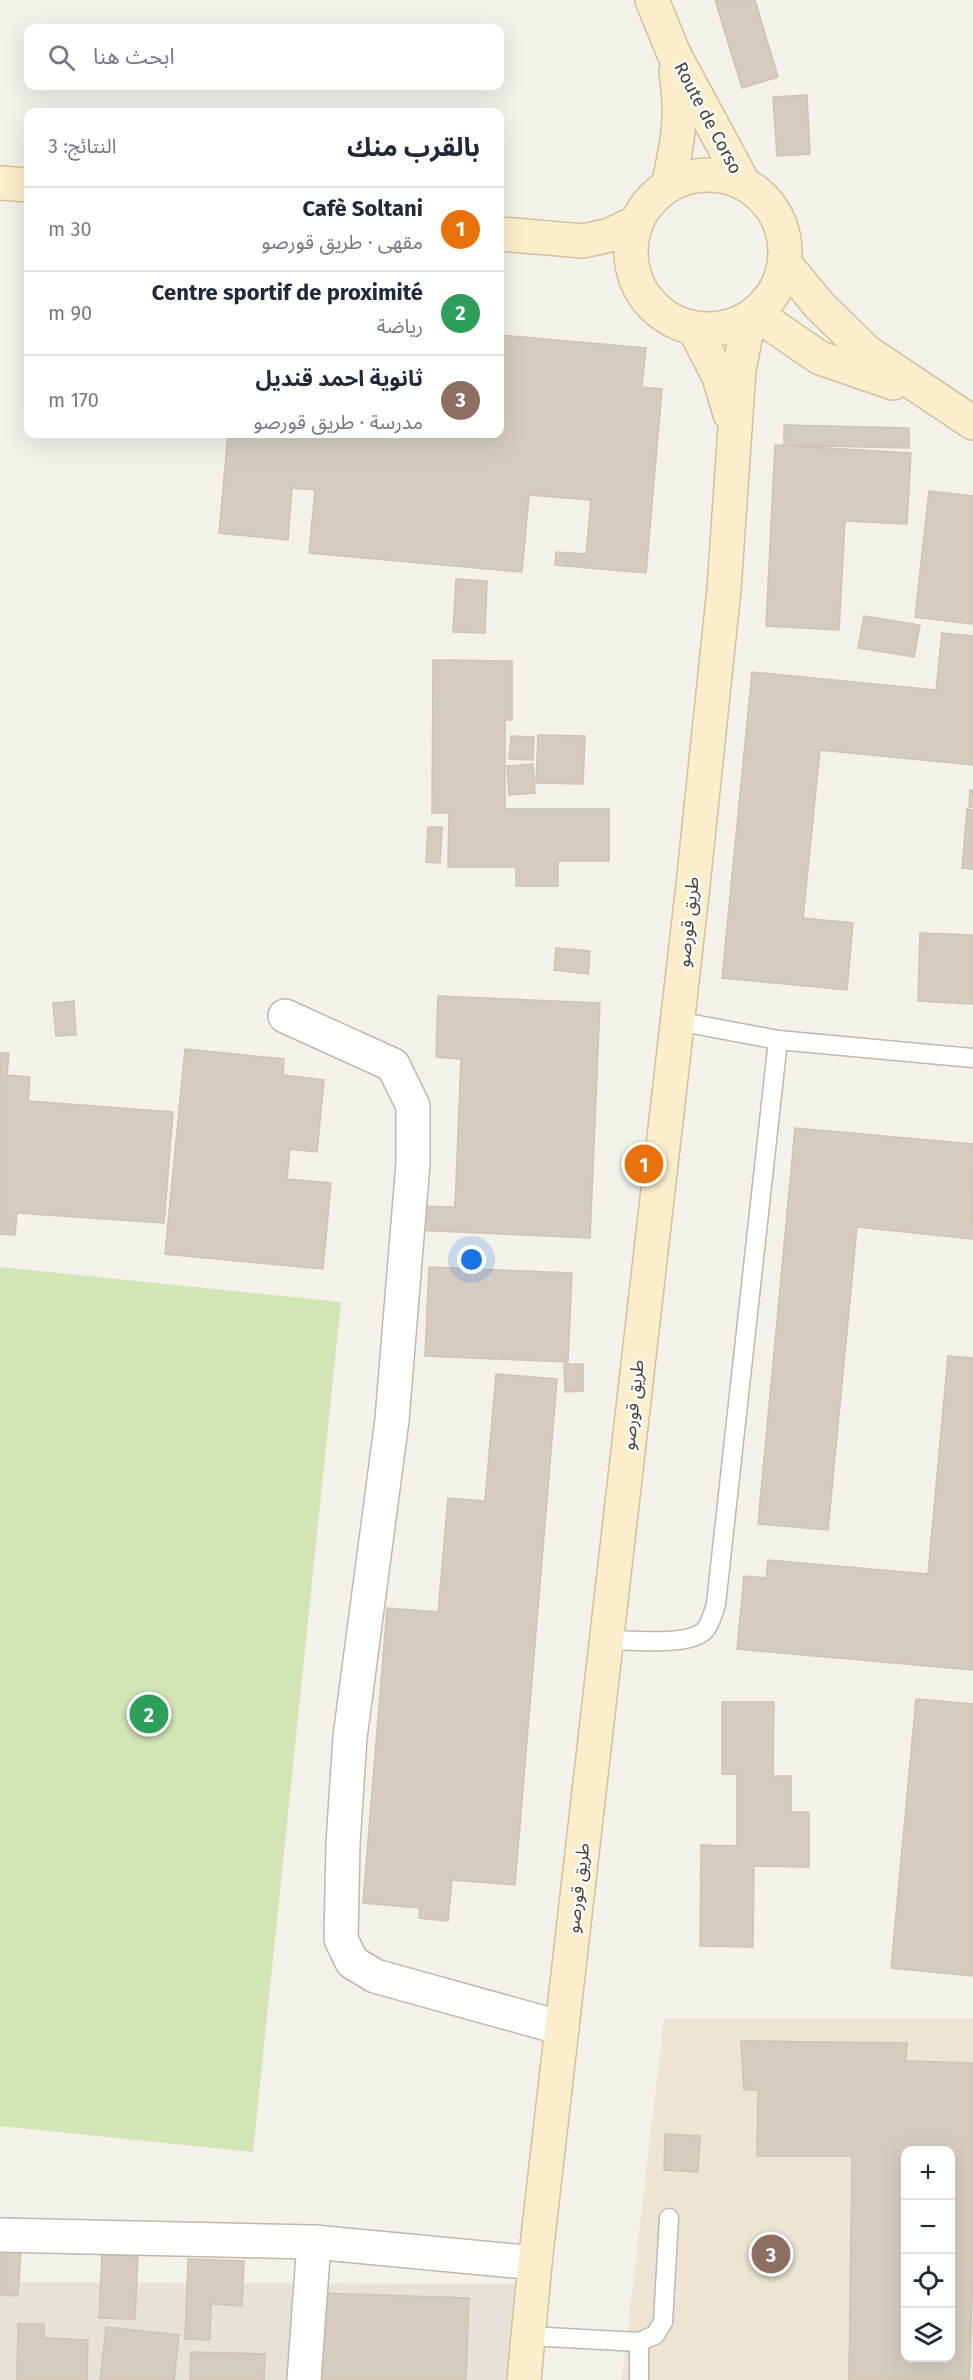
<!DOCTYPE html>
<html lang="ar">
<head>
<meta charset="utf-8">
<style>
	:root { --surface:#fff; --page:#f2f2f3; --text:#1f2937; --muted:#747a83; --line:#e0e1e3; --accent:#111827 }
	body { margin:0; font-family:"Fira Sans","Noto Sans Arabic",sans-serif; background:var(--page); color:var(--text); direction:rtl }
	.controls { position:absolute; right:18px; bottom:18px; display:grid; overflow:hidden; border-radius:12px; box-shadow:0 6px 24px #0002 }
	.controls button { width:54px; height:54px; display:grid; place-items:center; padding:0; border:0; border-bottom:2px solid var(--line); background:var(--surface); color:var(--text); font:30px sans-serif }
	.you { position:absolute; left:472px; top:1260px; width:21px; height:21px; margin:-15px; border:4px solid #fff; border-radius:50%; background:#1a73e8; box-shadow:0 0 0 9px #1a73e833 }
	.badge { display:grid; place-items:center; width:39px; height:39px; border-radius:50%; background:var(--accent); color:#fff; font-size:20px; font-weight:700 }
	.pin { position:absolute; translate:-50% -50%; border:3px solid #fff; box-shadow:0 2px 6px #0006 }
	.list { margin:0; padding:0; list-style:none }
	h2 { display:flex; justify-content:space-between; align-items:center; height:78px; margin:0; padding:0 24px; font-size:26px }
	h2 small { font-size:20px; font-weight:400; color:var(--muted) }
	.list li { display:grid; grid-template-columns:39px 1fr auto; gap:18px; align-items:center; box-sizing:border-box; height:84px; padding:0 24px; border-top:2px solid var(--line) }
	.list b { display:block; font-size:22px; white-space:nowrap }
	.list p { margin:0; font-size:20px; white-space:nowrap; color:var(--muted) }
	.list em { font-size:20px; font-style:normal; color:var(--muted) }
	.icon { flex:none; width:33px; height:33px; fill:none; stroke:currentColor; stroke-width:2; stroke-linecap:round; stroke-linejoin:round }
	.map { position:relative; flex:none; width:973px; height:2380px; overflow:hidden; direction:ltr }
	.search { position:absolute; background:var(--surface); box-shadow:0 6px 24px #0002; left:24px; top:24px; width:480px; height:66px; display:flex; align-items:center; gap:15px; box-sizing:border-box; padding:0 21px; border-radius:12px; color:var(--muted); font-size:22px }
	.panel { position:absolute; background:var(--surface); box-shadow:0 6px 24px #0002; left:24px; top:108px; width:480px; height:330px; border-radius:12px; direction:rtl }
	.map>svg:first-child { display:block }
	.residential { fill:#e7e2d8 }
	.education { fill:#ece4d4; fill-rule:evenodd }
	.green { fill:#d1e5b5 }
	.building { fill:#d5ccbf; stroke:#cfc3b3; stroke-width:1.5; fill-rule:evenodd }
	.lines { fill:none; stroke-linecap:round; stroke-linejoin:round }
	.service-casing { stroke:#bfb8ac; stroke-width:21 }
	.minor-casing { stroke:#bfb8ac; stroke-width:36 }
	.secondary-casing { stroke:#d1c19c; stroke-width:36 }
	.service { stroke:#fff; stroke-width:18 }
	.minor { stroke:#fff; stroke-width:33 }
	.secondary { stroke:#fbeecc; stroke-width:33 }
	.labels { text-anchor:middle; stroke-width:4.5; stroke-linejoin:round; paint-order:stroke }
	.street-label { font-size:18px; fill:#474138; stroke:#fff }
</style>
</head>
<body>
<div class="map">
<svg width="973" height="2380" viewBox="0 0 973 2380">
	<rect width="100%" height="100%" fill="#f4f0ea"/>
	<!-- residential -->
	<path class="residential" d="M0,2282L531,2284L520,2380H0Z"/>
	<!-- education -->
	<path class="education" d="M664,2019H973V2380H622ZM906,2150H950V2358H906Z"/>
	<!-- green -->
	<path class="green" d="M0,1267L341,1302L253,2152L0,2126Z"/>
	<!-- building -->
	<path class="building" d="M715,0H755L778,77L742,88Z
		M807,95L810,154L777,156L773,97Z
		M500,335L646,348L642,387L662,389L646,573L555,565L556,552L586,554L591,500L529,495L522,572L309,553L315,490L292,488L288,540L219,533L228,434H500Z
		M784,425L909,428V448L784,445Z
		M775,445L911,453L907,524L845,521L839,630L766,626Z
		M929,491L973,496V624L915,617Z
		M456,579L487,581L485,633L453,632Z
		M864,616L920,625L914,657L858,648Z
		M942,633L973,636V765L820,750L803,918L853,923L847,990L722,978L752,672L936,690Z
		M433,660L512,661V720H505V809H609V861H558V886H516V867H448L449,813H432Z
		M538,735L585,736L583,784L536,783Z
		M511,736L534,737L533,760L509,759Z
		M533,764L535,793L509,795L507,766Z
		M970,790H973V807H969Z
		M967,809L973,810V869L962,868Z
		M428,827H442L440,863L426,862Z
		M920,933L973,935V1004L918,1001Z
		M556,948L590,951L588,974L554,970Z
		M438,996L600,1003L590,1238L415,1230L416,1206L455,1207L461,1059L436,1057Z
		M74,1001L76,1035L56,1036L53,1003Z
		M185,1049L284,1059L283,1075L324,1080L317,1152L290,1149L287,1179L331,1183L323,1269L165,1254Z
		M0,1053H9L7,1075L30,1077L28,1101L173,1112L164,1223L17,1213L15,1235L0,1234Z
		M795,1128L973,1144L972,1239L857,1227L828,1530L758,1524Z
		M429,1267L572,1273L568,1362L425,1356Z
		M948,1356L973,1358V1670L737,1649L744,1576L766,1578L768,1560L928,1574Z
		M564,1364H583V1391L565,1392Z
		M496,1374L557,1379L515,1885L452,1880L448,1921L419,1918L420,1908L363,1903L387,1608L438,1612L448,1498L485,1501Z
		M916,1699L973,1704V1976L891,1968Z
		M722,1702H774L773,1776H791V1812H809V1867L754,1866L753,1947L700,1946L701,1845L737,1846V1774H722Z
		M741,2041L907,2043L906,2061L973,2063V2270L969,2380H849L852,2156H757L758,2090H744ZM906,2150H950V2358H906Z
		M665,2134L700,2136L698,2172L664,2170Z
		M0,2251L21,2252L18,2296L0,2295Z
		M102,2254L138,2256L135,2319L99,2318Z
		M188,2259L244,2261L242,2306L211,2304L210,2340L185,2339Z
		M318,2293L469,2298L466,2380H316Z
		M18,2324H44V2338L88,2340L87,2380H17Z
		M106,2327L179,2335L174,2380H100Z
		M191,2352L265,2354L264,2380H190Z"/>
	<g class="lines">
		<defs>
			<path id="service" d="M778,1040L973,1058
				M606,1640C629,1640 690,1647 705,1630C711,1623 713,1613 716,1604L778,1040L677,1021
				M528,2336L639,2342V2380
				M639,2342L655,2335L663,2322L669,2218"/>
			<path id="minor" d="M285,1016L393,1065L413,1106V1163L392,1420L350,1737L343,1844L341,1939L352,1962L375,1976L562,2028
				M0,2235L314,2242L535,2263
				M304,2380L314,2242"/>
			<path id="secondary" d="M652,0L674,54L743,182
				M631 252a77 77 0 1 1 154 0a77 77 0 1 1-154 0Z
				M0,183L28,185
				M668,185C678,143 683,114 676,71
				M500,234L583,241L610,235L635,223
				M786,265L820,306L867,352L973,423
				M756,314L820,358L893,383
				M694,328L719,377L730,414
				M524,2380L535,2263L693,885L724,589L739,370L749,319"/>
		</defs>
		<!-- service casing -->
		<use href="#service" class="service-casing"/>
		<!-- minor casing -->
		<use href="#minor" class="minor-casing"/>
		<!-- secondary casing -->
		<use href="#secondary" class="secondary-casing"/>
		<!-- service -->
		<use href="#service" class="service"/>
		<!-- minor -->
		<use href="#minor" class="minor"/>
		<!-- secondary -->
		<use href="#secondary" class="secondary"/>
	</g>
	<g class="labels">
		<!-- street labels -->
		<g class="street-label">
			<text transform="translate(708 118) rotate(62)" y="6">Route de Corso</text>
			<text transform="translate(688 922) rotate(-84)" y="6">طريق قورصو</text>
			<text transform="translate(633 1405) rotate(-84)" y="6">طريق قورصو</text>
			<text transform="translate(578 1888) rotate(-83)" y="6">طريق قورصو</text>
		</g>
	</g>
</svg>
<div class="controls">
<button>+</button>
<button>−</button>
<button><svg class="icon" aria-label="locate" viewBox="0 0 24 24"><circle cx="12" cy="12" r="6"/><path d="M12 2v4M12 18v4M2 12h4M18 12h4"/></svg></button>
<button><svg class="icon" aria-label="layers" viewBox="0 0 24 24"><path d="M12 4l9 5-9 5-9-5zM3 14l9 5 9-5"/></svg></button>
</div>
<div class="you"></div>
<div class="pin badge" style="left:644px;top:1164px;background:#e8710a">1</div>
<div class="pin badge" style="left:149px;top:1714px;background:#2e9e5b">2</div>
<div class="pin badge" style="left:771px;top:2254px;background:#8d6e63">3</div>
<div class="search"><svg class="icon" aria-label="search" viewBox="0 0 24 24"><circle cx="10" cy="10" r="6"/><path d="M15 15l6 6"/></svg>ابحث هنا</div>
<section class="panel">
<h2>بالقرب منك<small>النتائج: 3</small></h2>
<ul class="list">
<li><span class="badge" style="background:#e8710a">1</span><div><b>Cafè Soltani</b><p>مقهى · طريق قورصو</p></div><em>30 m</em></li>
<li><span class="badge" style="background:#2e9e5b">2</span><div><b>Centre sportif de proximité</b><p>رياضة</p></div><em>90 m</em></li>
<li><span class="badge" style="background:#8d6e63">3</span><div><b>ثانوية احمد قنديل</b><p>مدرسة · طريق قورصو</p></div><em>170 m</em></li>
</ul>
</section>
</div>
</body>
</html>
